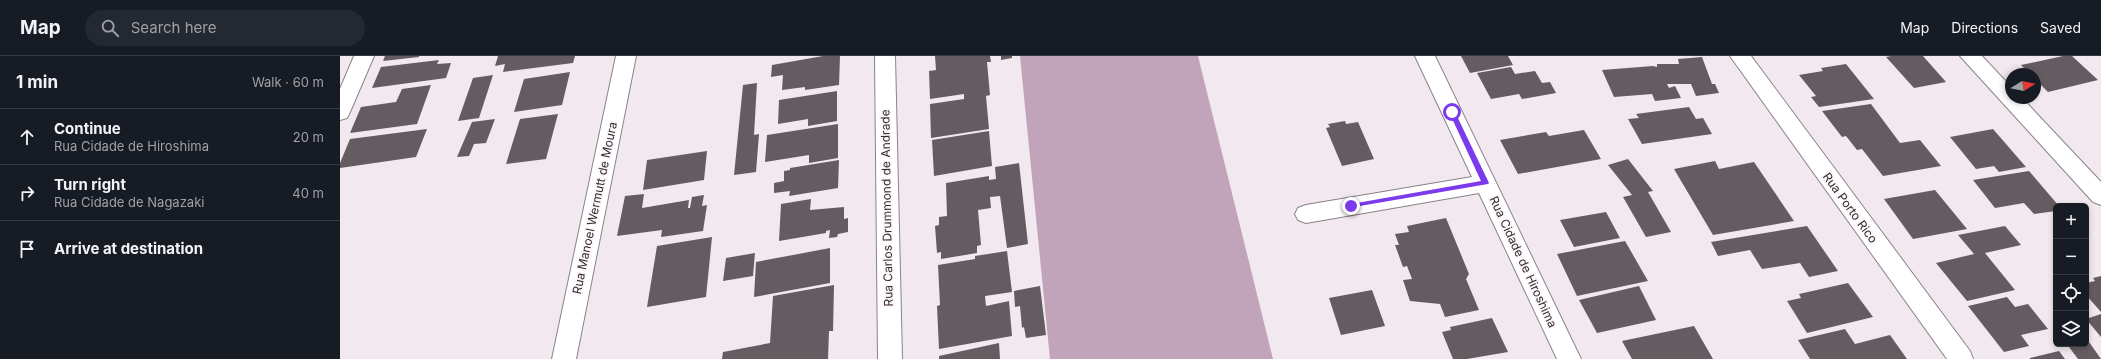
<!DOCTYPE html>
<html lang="en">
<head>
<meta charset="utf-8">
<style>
	:root { --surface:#171b24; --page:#242831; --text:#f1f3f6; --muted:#9ea1a6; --line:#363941 }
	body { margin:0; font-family:Inter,sans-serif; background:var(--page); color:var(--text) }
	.controls { position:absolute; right:12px; bottom:12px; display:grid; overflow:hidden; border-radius:6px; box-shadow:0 2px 6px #0003 }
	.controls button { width:36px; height:36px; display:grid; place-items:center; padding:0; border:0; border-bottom:1px solid var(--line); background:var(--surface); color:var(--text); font:20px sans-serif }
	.compass { position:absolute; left:1665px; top:12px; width:36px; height:36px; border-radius:50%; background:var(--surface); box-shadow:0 2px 6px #0003; rotate:80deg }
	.stop { position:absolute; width:12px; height:12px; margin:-9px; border:3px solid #7c3aed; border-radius:50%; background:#fff }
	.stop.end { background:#7c3aed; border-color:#fff; box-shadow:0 1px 4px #0008 }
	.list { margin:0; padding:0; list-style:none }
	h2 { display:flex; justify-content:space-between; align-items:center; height:52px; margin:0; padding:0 16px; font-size:17px }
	h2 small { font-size:13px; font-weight:400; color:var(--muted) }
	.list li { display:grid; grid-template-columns:26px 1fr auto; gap:12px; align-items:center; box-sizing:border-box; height:56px; padding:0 16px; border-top:1px solid var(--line) }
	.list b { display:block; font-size:15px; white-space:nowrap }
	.list p { margin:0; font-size:13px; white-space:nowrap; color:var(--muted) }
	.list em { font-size:13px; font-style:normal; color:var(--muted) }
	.icon { flex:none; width:22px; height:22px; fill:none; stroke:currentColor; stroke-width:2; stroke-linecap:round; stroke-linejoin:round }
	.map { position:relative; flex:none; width:1761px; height:303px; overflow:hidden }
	header { display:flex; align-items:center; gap:24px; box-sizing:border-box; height:56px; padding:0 20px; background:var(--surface); border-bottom:1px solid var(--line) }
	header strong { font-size:19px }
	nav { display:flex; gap:22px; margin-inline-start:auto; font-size:14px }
	.search { width:280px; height:36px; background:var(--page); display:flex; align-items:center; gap:10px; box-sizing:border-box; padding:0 14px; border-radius:22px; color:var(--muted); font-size:15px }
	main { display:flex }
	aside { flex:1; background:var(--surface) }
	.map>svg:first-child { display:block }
	.forest { fill:#c2a4ba }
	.building { fill:#655c62 }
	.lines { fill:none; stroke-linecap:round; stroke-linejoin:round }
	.street-casing { stroke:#8b8288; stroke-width:2 }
	.secondary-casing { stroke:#8b8288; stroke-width:2 }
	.street { fill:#fff; fill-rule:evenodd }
	.secondary { fill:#fff; fill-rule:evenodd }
	.route { fill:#7c3aed }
	.labels { text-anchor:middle; stroke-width:4; stroke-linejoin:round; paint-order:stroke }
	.street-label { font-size:12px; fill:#312e30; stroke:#fef6fb }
</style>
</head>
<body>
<header>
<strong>Map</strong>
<div class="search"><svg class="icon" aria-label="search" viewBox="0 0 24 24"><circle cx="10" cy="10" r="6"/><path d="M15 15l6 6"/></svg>Search here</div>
<nav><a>Map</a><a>Directions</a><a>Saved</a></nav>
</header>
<main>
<aside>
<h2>1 min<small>Walk · 60 m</small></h2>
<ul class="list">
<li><svg class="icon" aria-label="ahead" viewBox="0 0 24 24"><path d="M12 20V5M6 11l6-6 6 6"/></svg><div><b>Continue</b><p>Rua Cidade de Hiroshima</p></div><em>20 m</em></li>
<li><svg class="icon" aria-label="right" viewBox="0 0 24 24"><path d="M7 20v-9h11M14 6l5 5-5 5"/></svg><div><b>Turn right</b><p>Rua Cidade de Nagazaki</p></div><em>40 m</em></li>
<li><svg class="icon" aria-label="arrive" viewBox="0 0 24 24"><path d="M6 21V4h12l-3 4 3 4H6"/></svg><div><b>Arrive at destination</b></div></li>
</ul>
</aside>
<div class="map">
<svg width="1761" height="303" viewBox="0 0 1761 303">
	<rect width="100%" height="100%" fill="#f2e8ef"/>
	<!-- forest -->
	<path class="forest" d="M680,0H858L933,303H710Z"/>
	<!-- building -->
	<path class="building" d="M45,0H79V1L43,5Z
		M158,0H235L233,7L163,16L165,8L155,10Z
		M483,0H500L499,29L465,34V31L442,34L443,19L431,21L432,9Z
		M595,0H650L651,6H647L650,39L646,40L649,73L591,82L590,48L624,43V38L590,43L589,15L596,14Z
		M661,0H672V2L661,4Z
		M1121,0H1168L1173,9L1130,17Z
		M1551,0H1583L1606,26L1574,32L1546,1Z
		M1723,0H1732L1758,24L1708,36L1695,23V18H1690L1681,9Z
		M1362,1L1372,28H1375L1379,37L1356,40L1351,28H1327L1329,32L1335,30L1341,42L1315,45L1312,38L1274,41L1262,14L1313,10L1317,11V8H1339L1338,3Z
		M99,4L97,8L111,7L106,22L32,32L41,11Z
		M1506,8L1534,43L1479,51L1471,41L1476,40L1459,19L1483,15L1481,12Z
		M1171,11L1175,18L1195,15L1202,27L1210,26L1216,37L1182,43L1179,38L1151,43L1137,17Z
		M230,16L222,49L174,56L184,23Z
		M153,19L139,62L118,65L133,22Z
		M417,27L414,79L419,78L416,116L394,119L403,29Z
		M91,29L77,68L10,77L21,51L56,46L62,33Z
		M497,35V65L468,70V63L438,68L439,44Z
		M1531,48L1560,87L1580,84L1601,110L1543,120L1522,93L1517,94L1506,80L1502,81L1482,55Z
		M1349,51L1356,63L1363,62L1372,78L1302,88L1288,63L1299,62L1296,58Z
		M218,58L206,103L166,108L180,63Z
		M155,63L146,87L134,88L129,100L117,101L132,66Z
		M1005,65L1006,68L1018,66L1034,103L1002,110L986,72L990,71L988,68Z
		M498,68V102L469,107V99L425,106L427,79Z
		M87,73L76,101L0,112V107L10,83Z
		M1653,73L1686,111L1659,116L1654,110L1636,113L1610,81Z
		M1244,74L1261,103L1178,118L1160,84L1206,76L1209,80Z
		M649,75L652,110L594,120L592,84Z
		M367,95L364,124L303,134L307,104Z
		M1288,103L1313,135L1308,136L1331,176L1306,181L1283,141L1292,139L1268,109Z
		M499,104L498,132L449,140L450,135L434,137V127L444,125V115L450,114V112Z
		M1375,105L1379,113L1414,106L1454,165L1373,179L1334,113Z
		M679,107L688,188L667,192L660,140L650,141L651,152L638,154L641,189L637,190V197L601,203V196L597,197L595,170L599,169V161L607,160L606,127L649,120V124L656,123L655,111Z
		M1689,115L1719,150H1716V155L1694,158L1684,147L1655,152L1633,124Z
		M1595,134L1627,173L1573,183L1544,143Z
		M304,138L302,152L349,144L348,152H350L352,141L364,139L362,150L367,149L363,175L321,181L322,174L277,180L285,140Z
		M471,143L470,154L504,151V163L508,162V176L498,178L497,181L489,182L490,174L486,175V177L439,185L441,148Z
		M1266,156L1280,182L1234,191L1220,164Z
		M1106,162L1129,218L1126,223L1139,254L1105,261L1100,248L1070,245L1063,224L1072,223L1067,210L1063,211L1055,189H1059L1055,178L1069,176L1067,170Z
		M1467,170L1498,215L1469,221L1460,207L1422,213L1410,194L1378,200L1371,186Z
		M1665,170L1681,189L1645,197L1675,234L1627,245L1596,207L1634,198L1618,179Z
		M372,181L366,241L307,251L317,190Z
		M1285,185L1308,225L1237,240L1217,198Z
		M490,192V227L414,241L416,206Z
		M667,195L672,236L645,240L646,250L669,245L672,280L599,293L597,250L600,249L598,209L635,203V200Z
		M415,197L413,220L383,225L386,202Z
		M1761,220V256L1746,239V227L1755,225L1753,222Z
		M1508,227L1533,261L1467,277L1447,245L1461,242L1459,238Z
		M494,229L493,275H489L488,303H382L383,296L430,287L433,240Z
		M700,230L706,279L686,282L684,271L682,272L680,250L675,251L674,235Z
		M1299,230L1316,264L1257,277L1239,244Z
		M1032,234L1045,270L1001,279L989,242Z
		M1667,241L1675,251L1688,248L1708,273L1681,279L1689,290L1664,296L1628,250Z
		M1761,258V281L1746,263Z
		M1152,262L1168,296L1127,303H1113L1102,276L1111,274L1110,271Z
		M1354,270L1373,303H1292L1282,285Z
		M1505,273L1515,288L1550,279L1567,303H1470L1458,284Z
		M1749,286L1761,303H1738L1729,291Z
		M659,287L660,303H599V300Z
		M1719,295L1725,303H1690V302Z"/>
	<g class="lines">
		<defs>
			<path id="street" d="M14,0H34L10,56L7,62L0,64V33Z
				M276,0H296L236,303H212Z
				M535,0H555L562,303H538Z
				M1075,0H1095L1241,303H1217L1139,137L966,167L958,164L955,158L958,152L966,149L1132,121Z
				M1620,0H1642L1671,31V42H1682L1761,126V149L1753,146Z"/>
			<path id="secondary" d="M1390,0H1411L1630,295L1633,303H1607Z"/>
		</defs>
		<!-- street casing -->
		<use href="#street" class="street-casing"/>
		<!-- secondary casing -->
		<use href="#secondary" class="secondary-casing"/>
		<!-- street -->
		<use href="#street" class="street"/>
		<!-- secondary -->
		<use href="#secondary" class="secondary"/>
	</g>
	<!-- route -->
	<path class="route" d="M1110,55L1115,56L1149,127L1148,128L1008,152V149L1011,148L1141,125L1109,56Z"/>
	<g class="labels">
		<!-- street labels -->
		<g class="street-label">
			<text transform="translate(255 152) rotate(-78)" y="4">Rua Manoel Wermutt de Moura</text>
			<text transform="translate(547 152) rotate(-91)" y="4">Rua Carlos Drummond de Andrade</text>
			<text transform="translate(1510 152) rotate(54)" y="4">Rua Porto Rico</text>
			<text transform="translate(1183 206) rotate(65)" y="4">Rua Cidade de Hiroshima</text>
		</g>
	</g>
</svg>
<div class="controls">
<button>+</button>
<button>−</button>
<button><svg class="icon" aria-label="locate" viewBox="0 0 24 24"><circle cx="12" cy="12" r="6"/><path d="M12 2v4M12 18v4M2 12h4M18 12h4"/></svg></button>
<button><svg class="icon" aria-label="layers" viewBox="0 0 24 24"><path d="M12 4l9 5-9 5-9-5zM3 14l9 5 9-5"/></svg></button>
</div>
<svg class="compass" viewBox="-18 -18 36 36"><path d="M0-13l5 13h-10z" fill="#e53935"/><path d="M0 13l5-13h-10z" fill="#9ea1a6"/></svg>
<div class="stop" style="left:1112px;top:56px"></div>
<div class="stop end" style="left:1011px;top:150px"></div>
</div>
</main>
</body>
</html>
